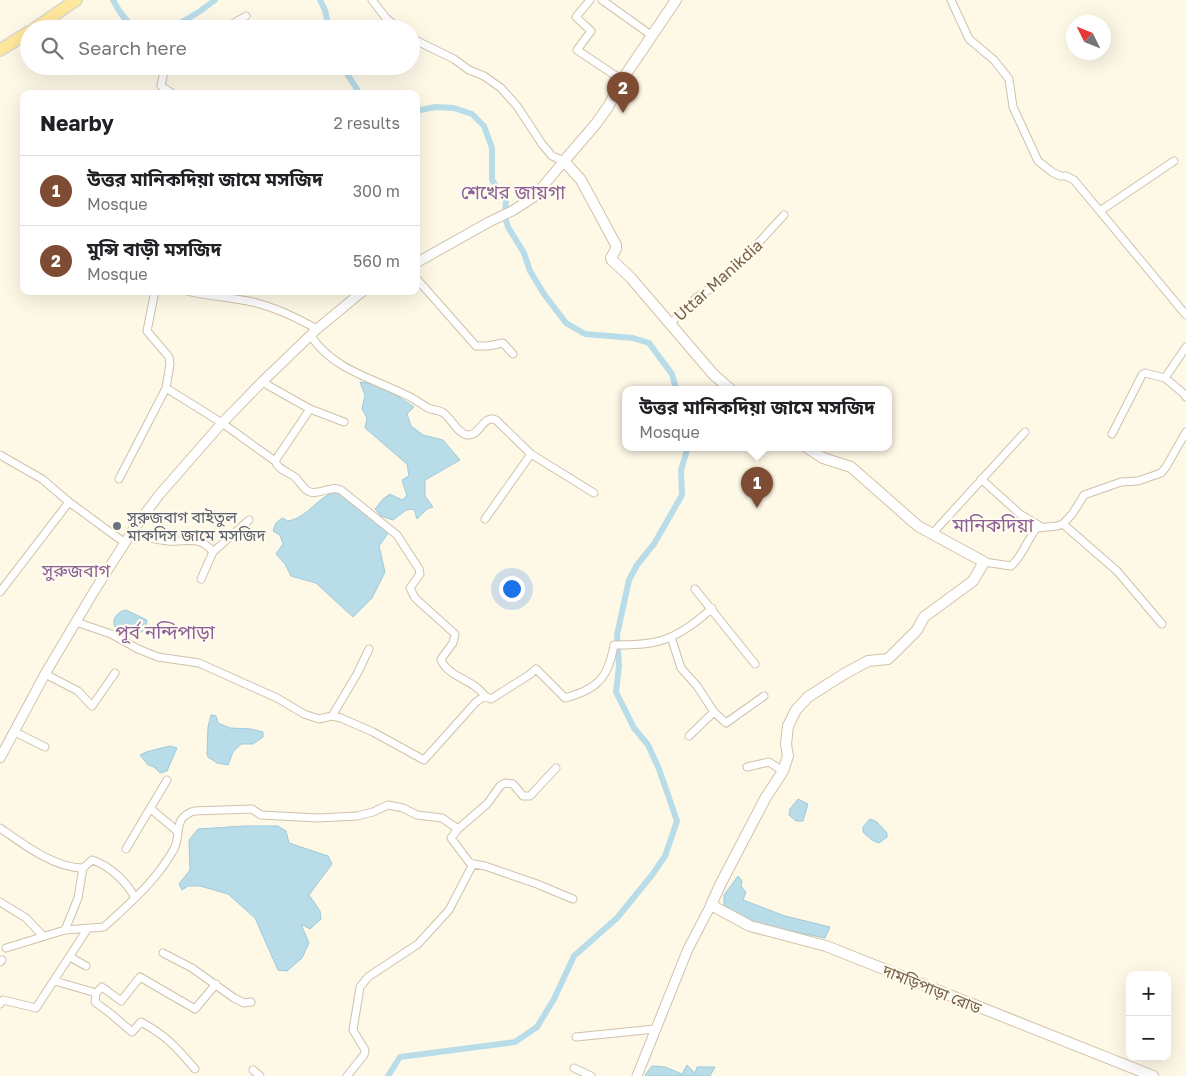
<!DOCTYPE html>
<html lang="en">
<head>
<meta charset="utf-8">
<style>
	:root { --surface:#fff; --page:#f2f2f2; --text:#202124; --muted:#757577; --line:#e0e0e0; --accent:#7d4c33 }
	body { margin:0; font-family:"Golos Text","Noto Sans Bengali",sans-serif; background:var(--page); color:var(--text) }
	.controls { position:absolute; right:15px; bottom:15px; display:grid; overflow:hidden; border-radius:10px; box-shadow:0 5px 20px #0002 }
	.controls button { width:45px; height:45px; display:grid; place-items:center; padding:0; border:0; border-bottom:1px solid var(--line); background:var(--surface); color:var(--text); font:25px sans-serif }
	.compass { position:absolute; left:1066px; top:15px; width:45px; height:45px; border-radius:50%; background:var(--surface); box-shadow:0 5px 20px #0002; rotate:313deg }
	.you { position:absolute; left:511px; top:588px; width:18px; height:18px; margin:-12px; border:4px solid #fff; border-radius:50%; background:#1a73e8; box-shadow:0 0 0 8px #1a73e833 }
	.badge { display:grid; place-items:center; width:32px; height:32px; border-radius:50%; background:var(--accent); color:#fff; font-size:16px; font-weight:700 }
	.pin { position:absolute; translate:-50% -41px; filter:drop-shadow(0 1px 2px #0008) }
	.pin::after { content:''; position:absolute; top:26px; width:18px; height:15px; background:inherit; clip-path:polygon(0 0,100% 0,50% 100%) }
	.popup { position:absolute; left:622px; top:386px; width:270px; height:65px; box-sizing:border-box; display:grid; place-content:center; border-radius:10px; background:var(--surface); filter:drop-shadow(0 1px 4px #0005); font-size:16px; white-space:nowrap; color:var(--muted) }
	.popup b { font-size:19px; color:var(--text) }
	.popup::after { content:''; position:absolute; left:50%; top:100%; margin-left:-10px; border:10px solid transparent; border-top-color:var(--surface) }
	.list { margin:0; padding:0; list-style:none }
	h2 { display:flex; justify-content:space-between; align-items:center; height:65px; margin:0; padding:0 20px; font-size:21px }
	h2 small { font-size:16px; font-weight:400; color:var(--muted) }
	.list li { display:grid; grid-template-columns:32px 1fr auto; gap:15px; align-items:center; box-sizing:border-box; height:70px; padding:0 20px; border-top:1px solid var(--line) }
	.list b { display:block; font-size:19px; white-space:nowrap }
	.list p { margin:0; font-size:16px; white-space:nowrap; color:var(--muted) }
	.list em { font-size:16px; font-style:normal; color:var(--muted) }
	.icon { flex:none; width:28px; height:28px; fill:none; stroke:currentColor; stroke-width:2; stroke-linecap:round; stroke-linejoin:round }
	.map { position:relative; flex:none; width:1186px; height:1076px; overflow:hidden }
	.search { position:absolute; background:var(--surface); box-shadow:0 5px 20px #0002; left:20px; top:20px; width:400px; height:55px; display:flex; align-items:center; gap:12px; box-sizing:border-box; padding:0 18px; border-radius:28px; color:var(--muted); font-size:19px }
	.panel { position:absolute; background:var(--surface); box-shadow:0 5px 20px #0002; left:20px; top:90px; width:400px; height:205px; border-radius:10px }
	.map>svg:first-child { display:block }
	.water { fill:#b9dce9; stroke:#9fcadb }
	.lines { fill:none; stroke-linecap:round; stroke-linejoin:round }
	.canal { stroke:#b9dce9; stroke-width:6 }
	.minor-casing { stroke:#d0c1ab; stroke-width:9 }
	.tertiary-casing { stroke:#d0c1ab; stroke-width:11 }
	.secondary-casing { stroke:#d4c2a9; stroke-width:12 }
	.primary-casing { stroke:#dcd6d0; stroke-width:14 }
	.minor { stroke:#fff; stroke-width:7 }
	.tertiary { stroke:#fff; stroke-width:9 }
	.secondary { stroke:#fff; stroke-width:10 }
	.primary { stroke:#ffe79c; stroke-width:11 }
	.worship-dot { fill:#6b7280; stroke:#fffbee; stroke-width:2 }
	.labels { text-anchor:middle; stroke-width:4.5; stroke-linejoin:round; paint-order:stroke }
	.street-label { font-size:16px; fill:#796149; stroke:#fffbee }
	.worship-label { font-size:16px; fill:#5b616d; stroke:#fffbee; text-anchor:start }
	.neighbourhood-label { font-size:18px; fill:#8b6096; stroke:#fffbee }
	.quarter-label { font-size:19px; fill:#8b6096; stroke:#fffbee }
</style>
</head>
<body>
<div class="map">
<svg width="1186" height="1076" viewBox="0 0 1186 1076">
	<rect width="100%" height="100%" fill="#fef8e7"/>
	<!-- water -->
	<path class="water" d="M360,382C380,383 398,397 414,407L407,414L411,426L423,435L443,440L460,460L425,480V496L433,507L427,509L417,519L414,509L406,510L393,520L381,516L375,509L383,499L390,494L402,500L407,496L402,480L409,476L407,464L365,428L367,418L362,409L365,395Z
		M340,491L389,532L379,546L385,572L372,598L353,617L316,583L291,576L285,564L276,554L283,544L280,535L273,531L276,523L282,518L288,521C292,520 296,519 299,517C314,509 322,493 340,491Z
		M126,610L147,620C147,639 126,635 115,627C111,619 118,611 126,610Z
		M211,715L216,716L218,723L230,728L251,729L263,732V737L253,744H241L233,752L228,765L217,763L208,757L207,754L208,727Z
		M170,746L177,748L167,771L160,773L154,767L148,765L140,755L146,752Z
		M798,799L808,804L803,821H796L789,815L790,809Z
		M870,819L877,822L887,833V837L879,843L872,840L863,832V827Z
		M245,826H278L286,831L289,843L328,856L332,864L309,895L320,911L321,919L310,929L301,924L309,943L302,958L287,971L278,970L255,918L228,894L200,886H188L182,890L179,884L190,870L189,840L198,829Z
		M738,876L742,881L741,886L746,892L743,900L785,916L830,927L825,938C794,931 749,926 724,906V895Z
		M687,1065L695,1073L697,1067H715L710,1076H646L645,1075L652,1066L665,1067L682,1074Z"/>
	<g class="lines">
		<!-- canal -->
		<path class="canal" d="M113,0C119,12 127,25 141,29
			M320,0L325,10L329,29
			M166,29C183,23 200,12 215,0
			M342,66L360,94
			M416,111L435,107L454,108L472,114L484,126L492,148V180L506,200L505,217L508,227L524,253L530,271L544,294L566,323L585,334L633,338L649,343L672,374L676,389
			M388,1076L400,1057L515,1042L537,1027L554,999L574,956L617,918L652,875L665,856L677,821L659,769L648,745L634,728L616,692L619,666L617,635L629,580L637,565L654,544L682,495L681,470L688,447"/>
		<defs>
			<path id="minor" d="M372,0L386,18L399,29
				M590,0L576,17L591,31L577,50L622,80
				M602,0L651,35
				M951,0L969,39L994,60L1009,79L1013,107L1038,161L1052,172L1060,176H1066L1074,180L1186,315
				M196,29H197
				M224,29L246,16
				M411,38L454,59L469,70L484,76L501,88L517,106L542,144L552,156L564,161
				M165,66L161,86L173,94
				M1100,211L1174,161
				M416,278L476,346H488L503,343L513,354
				M155,291L147,331L169,357L170,364L166,388L222,423L275,461L310,409
				M187,291C207,296 228,297 248,301C273,306 295,317 317,329
				M670,324L697,297L711,288L740,263L784,215
				M311,336C333,370 375,379 408,396C415,399 421,404 428,408C432,410 438,410 442,412C451,417 457,434 468,435C480,436 483,414 496,420L531,454L594,493
				M1165,378L1183,393L1186,397
				M262,382L310,409L344,422
				M1112,434L1142,375L1145,373L1165,378L1186,347
				M0,455L42,479L69,502L125,543
				M275,461C278,470 289,472 296,478C300,482 304,490 310,492C321,495 330,485 341,490L397,535L419,569L420,574L410,588L415,598L455,634L453,643L441,659C445,673 466,679 476,687C479,689 482,693 485,696
				M119,479L166,388
				M981,479L1020,514L1040,526
				M485,519L531,454
				M1063,524L1073,513L1084,495L1121,482L1138,481L1161,473L1166,467L1186,432
				M133,530C144,537 155,540 168,541C187,543 199,534 213,552
				M932,534L1025,432
				M984,562L1011,566C1023,556 1027,539 1037,528L1057,526L1063,524L1117,571L1162,624
				M201,579L213,552L249,520
				M695,589L755,664
				M0,592L69,502
				M76,622L111,634L138,649L158,657L199,663L277,698L304,714L319,719L332,716L341,718L373,732L424,760L476,702L485,696L491,699L529,675L536,669L565,698C576,695 590,690 598,682C607,674 612,656 614,645C626,645 638,645 650,643C673,640 695,624 712,608
				M671,637L681,668L697,686L714,712L726,723L764,696
				M45,674L78,691L92,706L115,673
				M332,716L357,674L369,649
				M15,732L45,747
				M689,736L714,712
				M747,767L769,762L783,771
				M151,809L177,831
				M0,828C23,844 54,868 83,868
				M458,829L451,838L469,862L473,864L485,866L537,884L573,899
				M126,849L167,780
				M0,902L26,918L43,936
				M65,930L78,898L83,868L92,860C109,865 127,882 135,898
				M6,948L65,930L104,927C130,903 157,880 174,849C182,834 172,818 194,811L252,809L261,815L318,818L357,816L373,812L388,805L403,808L417,815L442,818L458,829L487,804L500,786L505,783L513,784L523,796H530L556,768
				M163,953L192,968L234,998L244,1003L251,1002
				M70,957L86,966
				M0,962L2,960
				M55,981L96,993L95,1002L111,1014L132,1032L141,1022C167,1036 176,1047 195,1069
				M96,993L102,987L121,1001L140,977L195,1009L216,984
				M0,1004L3,1000L36,1008L88,928
				M576,1037L655,1029
				M574,1068L591,1076
				M253,1070L260,1076
				M347,1076L364,1055L365,1050L353,1030L360,987L368,977L418,944L449,910L473,864"/>
			<path id="tertiary" d="M416,263L489,222L512,211L534,197L564,161
				M0,758L45,674L93,593L133,530L159,495L222,423L262,382L317,329L363,291
				M637,1076L688,949L711,905"/>
			<path id="secondary" d="M676,0L622,80L608,107L595,125L564,161L581,180L616,245V249L611,258L612,260L631,278L713,374L730,389
				M806,447L823,458L851,467L918,526L984,562L973,581L924,617L917,630L888,659L868,661L844,674L808,697L796,710L788,726L786,744L788,756L783,771L766,797L721,883L711,905L750,926L826,946L1153,1076"/>
			<path id="primary" d="M34,29L76,0
				M0,50L29,32"/>
		</defs>
		<!-- minor casing -->
		<use href="#minor" class="minor-casing"/>
		<!-- tertiary casing -->
		<use href="#tertiary" class="tertiary-casing"/>
		<!-- secondary casing -->
		<use href="#secondary" class="secondary-casing"/>
		<!-- primary casing -->
		<use href="#primary" class="primary-casing"/>
		<!-- minor -->
		<use href="#minor" class="minor"/>
		<!-- tertiary -->
		<use href="#tertiary" class="tertiary"/>
		<!-- secondary -->
		<use href="#secondary" class="secondary"/>
		<!-- primary -->
		<use href="#primary" class="primary"/>
	</g>
	<!-- markers -->
	<circle class="worship-dot" cx="117" cy="526" r="5"/>
	<g class="labels">
		<!-- street labels -->
		<g class="street-label">
			<text transform="translate(718 280) rotate(-42)" y="6">Uttar Manikdia</text>
			<text transform="translate(932 989) rotate(22)" y="6">দামড়িপাড়া রোড</text>
		</g>
		<!-- worship labels -->
		<g class="worship-label">
			<text x="127" y="523">সুরুজবাগ বাইতুল<tspan x="127" dy="18">মাকদিস জামে মসজিদ</tspan></text>
		</g>
		<!-- neighbourhood labels -->
		<g class="neighbourhood-label">
			<text x="76" y="577">সুরুজবাগ</text>
		</g>
		<!-- quarter labels -->
		<g class="quarter-label">
			<text x="513" y="199">শেখের জায়গা</text>
			<text x="993" y="532">মানিকদিয়া</text>
			<text x="165" y="639">পূর্ব নন্দিপাড়া</text>
		</g>
	</g>
</svg>
<div class="controls">
<button>+</button>
<button>−</button>
</div>
<svg class="compass" viewBox="-18 -18 36 36"><path d="M0-13l5 13h-10z" fill="#e53935"/><path d="M0 13l5-13h-10z" fill="#757577"/></svg>
<div class="you"></div>
<div class="pin badge" style="left:757px;top:508px">1</div>
<div class="popup"><b>উত্তর মানিকদিয়া জামে মসজিদ</b>Mosque</div>
<div class="pin badge" style="left:623px;top:113px">2</div>
<div class="search"><svg class="icon" aria-label="search" viewBox="0 0 24 24"><circle cx="10" cy="10" r="6"/><path d="M15 15l6 6"/></svg>Search here</div>
<section class="panel">
<h2>Nearby<small>2 results</small></h2>
<ul class="list">
<li><span class="badge">1</span><div><b>উত্তর মানিকদিয়া জামে মসজিদ</b><p>Mosque</p></div><em>300 m</em></li>
<li><span class="badge">2</span><div><b>মুন্সি বাড়ী মসজিদ</b><p>Mosque</p></div><em>560 m</em></li>
</ul>
</section>
</div>
</body>
</html>
